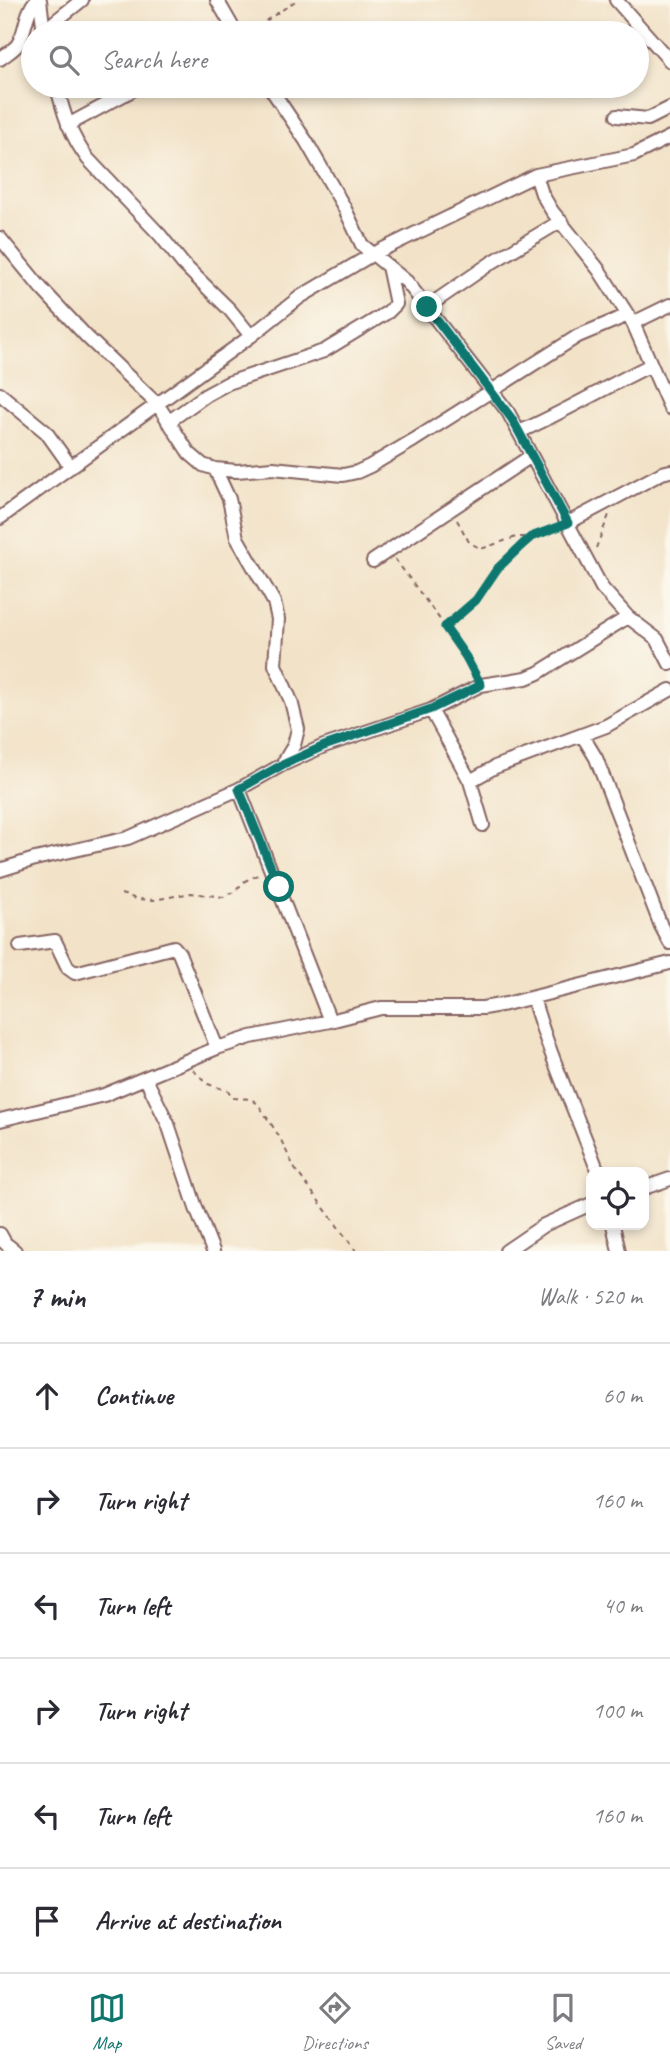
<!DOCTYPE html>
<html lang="en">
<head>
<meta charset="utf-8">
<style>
	:root { --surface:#fff; --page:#f2f2f3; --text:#2b2b33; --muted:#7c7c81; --line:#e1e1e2; --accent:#0f766e }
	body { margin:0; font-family:Caveat,sans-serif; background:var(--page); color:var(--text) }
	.controls { position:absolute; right:21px; bottom:21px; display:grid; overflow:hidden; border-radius:14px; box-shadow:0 4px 10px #0003 }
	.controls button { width:63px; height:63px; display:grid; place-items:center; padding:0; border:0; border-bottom:2px solid var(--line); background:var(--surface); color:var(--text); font:35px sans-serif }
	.stop { position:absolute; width:21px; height:21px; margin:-16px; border:5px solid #0f766e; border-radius:50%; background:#fff }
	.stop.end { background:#0f766e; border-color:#fff; box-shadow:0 2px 7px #0008 }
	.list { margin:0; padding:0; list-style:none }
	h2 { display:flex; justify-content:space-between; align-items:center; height:91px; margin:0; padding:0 28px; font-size:30px }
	h2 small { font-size:23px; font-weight:400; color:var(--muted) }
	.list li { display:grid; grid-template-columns:46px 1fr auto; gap:21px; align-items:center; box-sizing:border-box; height:105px; padding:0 28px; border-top:2px solid var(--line) }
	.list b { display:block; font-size:26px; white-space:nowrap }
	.list em { font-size:23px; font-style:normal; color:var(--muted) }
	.icon { flex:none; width:38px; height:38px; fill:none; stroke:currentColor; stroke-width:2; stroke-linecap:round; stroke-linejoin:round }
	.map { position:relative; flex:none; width:670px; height:1251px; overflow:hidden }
	.search { position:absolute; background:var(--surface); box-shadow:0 4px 10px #0003; left:21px; right:21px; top:21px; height:77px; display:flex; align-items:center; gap:18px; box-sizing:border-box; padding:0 24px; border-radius:38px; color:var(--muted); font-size:26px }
	.sheet { height:721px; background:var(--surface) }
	nav { display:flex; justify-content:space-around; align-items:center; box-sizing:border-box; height:98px; border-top:2px solid var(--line); background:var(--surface); font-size:19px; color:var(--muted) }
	nav a { display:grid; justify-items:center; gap:4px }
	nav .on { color:var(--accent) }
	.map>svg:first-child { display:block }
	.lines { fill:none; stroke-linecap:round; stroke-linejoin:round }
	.minor-casing { stroke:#856362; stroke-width:16 }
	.path { stroke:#856362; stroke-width:2; stroke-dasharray:5 5; stroke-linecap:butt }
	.minor { stroke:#fff; stroke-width:12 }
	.route { stroke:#0f766e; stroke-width:9 }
</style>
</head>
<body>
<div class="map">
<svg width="670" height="1251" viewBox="0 0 670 1251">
	<rect width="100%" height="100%" fill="#fbf7ec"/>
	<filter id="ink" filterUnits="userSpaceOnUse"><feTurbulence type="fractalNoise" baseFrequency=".0143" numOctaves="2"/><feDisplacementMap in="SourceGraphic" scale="14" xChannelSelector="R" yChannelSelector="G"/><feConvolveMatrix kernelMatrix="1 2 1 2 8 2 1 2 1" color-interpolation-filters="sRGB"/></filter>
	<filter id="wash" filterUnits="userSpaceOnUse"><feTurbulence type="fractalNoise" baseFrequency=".00686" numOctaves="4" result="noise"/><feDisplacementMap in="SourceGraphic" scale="28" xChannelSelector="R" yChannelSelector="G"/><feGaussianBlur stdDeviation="1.57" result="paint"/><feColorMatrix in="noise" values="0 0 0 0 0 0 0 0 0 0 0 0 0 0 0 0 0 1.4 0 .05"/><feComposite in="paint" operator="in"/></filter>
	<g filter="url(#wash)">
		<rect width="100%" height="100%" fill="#f2e2c7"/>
	</g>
	<g filter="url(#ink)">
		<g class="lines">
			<defs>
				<path id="minor" d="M40,0L44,33
					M217,0L236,33
					M616,0L670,61
					M43,31L82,0
					M0,59C6,54 14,50 18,44C27,29 24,15 36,0
					M269,86L306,141L344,207L362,245L407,282L508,412L602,588L628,617L657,639L670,664
					M617,116L648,119L670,108
					M68,125L140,86
					M536,175L542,194L552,211L599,270L633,323L670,408
					M0,238L41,288L87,337L158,405L189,453L203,465L215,469L237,471L273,468L343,475L357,472L370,466L414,440L578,336L628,315
					M427,307L491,263L561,221
					M633,323L670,305
					M251,336L300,297L373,254L536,175L634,155L670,137
					M0,394L46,432L71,467
					M168,422L206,395L228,383L324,351L388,312L396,304L388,266
					M519,432C565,412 607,386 651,365
					M215,469L229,499L237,538L274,602L278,619L275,665L291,701L298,729L294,745L282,765
					M0,518L251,336L230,310L183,264L160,235L88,159C71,137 63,113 57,86
					M568,523L662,473L670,471
					M373,561L531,456
					M431,710L470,781L483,825
					M582,735L596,758L661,926L670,943
					M470,781L495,767L606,726L670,690
					M239,789L330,1021
					M0,870L35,859L128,838L239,789L282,765L324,746L431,710L481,685L526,678L538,673L628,617
					M20,946L55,941L68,968L75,973L174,947L179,953L217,1048
					M533,998C550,1058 577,1114 598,1172
					M146,1079L168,1124L196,1208L213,1251
					M0,1120L104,1095L217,1048L251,1037L330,1021L381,1008H483L506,1004L670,963
					M644,1188L670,1179
					M613,1225L619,1251
					M0,1234L5,1243L15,1251
					M506,1251L544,1225L591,1204"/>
			</defs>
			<!-- minor casing -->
			<use href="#minor" class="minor-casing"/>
			<!-- path -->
			<path class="path" d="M249,32L297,0
				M500,33L513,26
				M414,86L442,89L453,86
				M457,520L469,542L481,549L516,537H528
				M596,548L609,515
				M395,559L450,633L476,675
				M445,627L476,600L497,569L522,544L531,537L557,527
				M121,894L137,899L154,900L191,893L224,897L235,891L245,881L260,874
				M193,1070L208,1084L228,1091L234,1098L251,1099L258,1104L279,1136L295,1169L356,1251"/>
			<!-- minor -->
			<use href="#minor" class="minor"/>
		</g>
	</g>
	<g class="lines" filter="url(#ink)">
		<!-- route -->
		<path class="route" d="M279,887L239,789L282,765L324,746L431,709L481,685L466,657L445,627L476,600L497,569L523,544L531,537L568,523L512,419L427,307"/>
	</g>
</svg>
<div class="controls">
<button><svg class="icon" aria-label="locate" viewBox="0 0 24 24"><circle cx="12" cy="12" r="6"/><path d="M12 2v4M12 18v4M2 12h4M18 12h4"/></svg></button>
</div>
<div class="stop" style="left:279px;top:887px"></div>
<div class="stop end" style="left:427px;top:307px"></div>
<div class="search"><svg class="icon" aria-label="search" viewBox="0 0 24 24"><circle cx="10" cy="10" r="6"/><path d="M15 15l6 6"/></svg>Search here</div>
</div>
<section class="sheet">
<h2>7 min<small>Walk · 520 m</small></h2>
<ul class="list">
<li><svg class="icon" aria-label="ahead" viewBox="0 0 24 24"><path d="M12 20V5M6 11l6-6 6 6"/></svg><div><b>Continue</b></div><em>60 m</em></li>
<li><svg class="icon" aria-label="right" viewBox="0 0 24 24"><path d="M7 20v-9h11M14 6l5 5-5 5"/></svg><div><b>Turn right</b></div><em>160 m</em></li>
<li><svg class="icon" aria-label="left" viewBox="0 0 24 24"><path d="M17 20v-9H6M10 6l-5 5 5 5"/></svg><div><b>Turn left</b></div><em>40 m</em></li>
<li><svg class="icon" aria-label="right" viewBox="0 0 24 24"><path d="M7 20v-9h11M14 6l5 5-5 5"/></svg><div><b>Turn right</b></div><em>100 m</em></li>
<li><svg class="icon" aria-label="left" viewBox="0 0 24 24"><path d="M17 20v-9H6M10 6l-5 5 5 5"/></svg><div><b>Turn left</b></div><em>160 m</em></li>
<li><svg class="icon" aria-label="arrive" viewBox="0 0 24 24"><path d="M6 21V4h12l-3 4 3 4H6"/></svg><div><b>Arrive at destination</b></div></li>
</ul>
</section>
<nav>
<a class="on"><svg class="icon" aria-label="map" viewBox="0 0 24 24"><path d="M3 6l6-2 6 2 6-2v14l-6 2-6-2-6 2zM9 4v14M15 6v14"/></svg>Map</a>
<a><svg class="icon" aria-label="directions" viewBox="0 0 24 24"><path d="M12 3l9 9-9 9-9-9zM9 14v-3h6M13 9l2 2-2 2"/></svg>Directions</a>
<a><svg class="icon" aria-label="saved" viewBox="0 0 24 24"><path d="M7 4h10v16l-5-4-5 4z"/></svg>Saved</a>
</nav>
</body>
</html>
